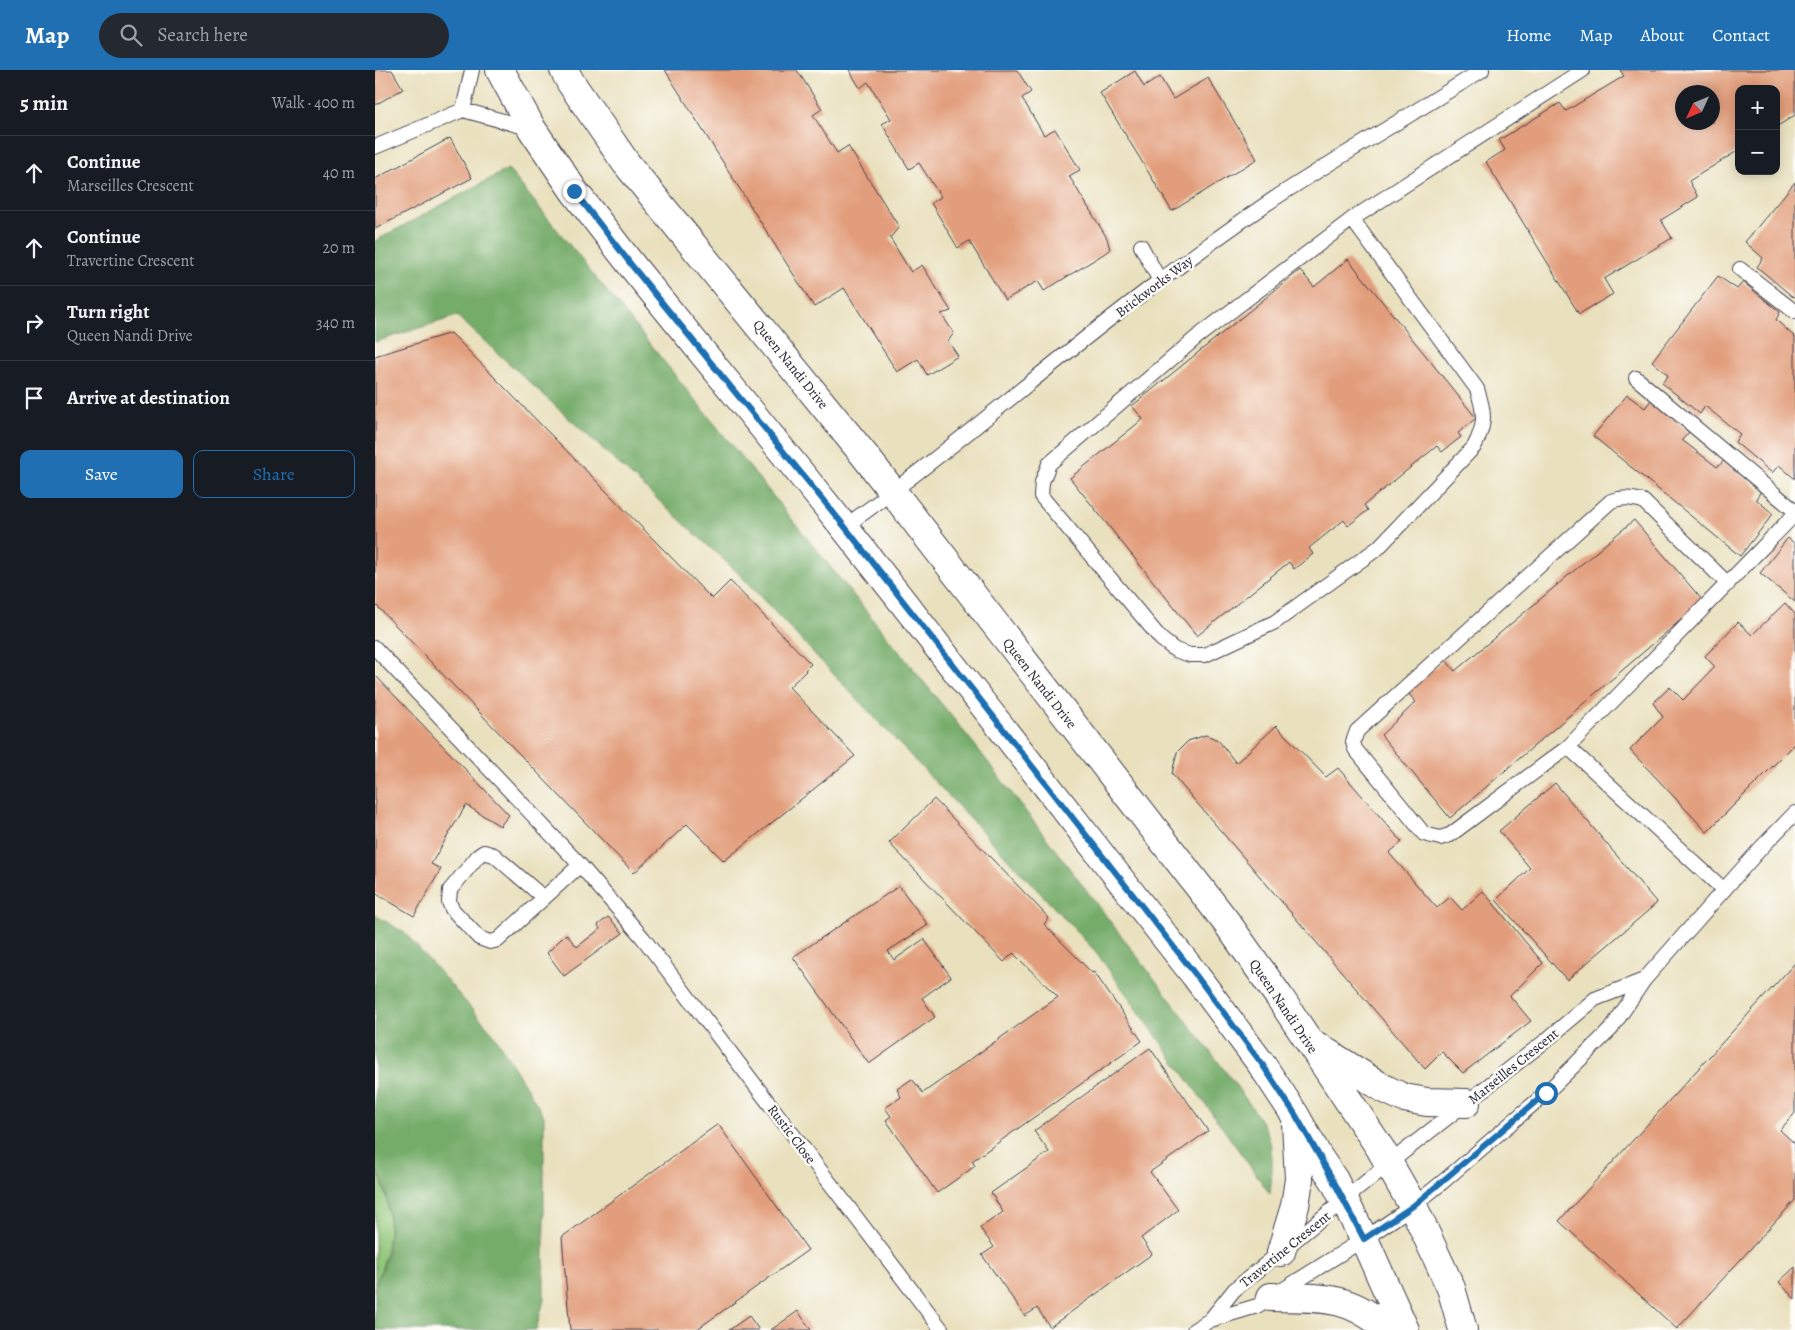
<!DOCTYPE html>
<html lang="en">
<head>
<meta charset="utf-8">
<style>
	:root { --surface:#171b24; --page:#242831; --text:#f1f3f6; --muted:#9ea1a6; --line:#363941; --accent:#1f6fb2 }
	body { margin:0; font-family:Alegreya,serif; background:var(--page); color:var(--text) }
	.controls { position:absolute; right:15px; top:15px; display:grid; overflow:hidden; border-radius:10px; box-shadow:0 2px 12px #0003 }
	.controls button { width:45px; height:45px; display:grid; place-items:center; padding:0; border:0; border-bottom:1px solid var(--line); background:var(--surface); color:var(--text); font:25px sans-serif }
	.compass { position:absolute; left:1300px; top:15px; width:45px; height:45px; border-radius:50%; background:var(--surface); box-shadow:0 2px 12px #0003; rotate:226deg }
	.stop { position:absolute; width:15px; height:15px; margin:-11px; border:4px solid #1f6fb2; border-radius:50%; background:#fff }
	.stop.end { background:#1f6fb2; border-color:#fff; box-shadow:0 1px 5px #0008 }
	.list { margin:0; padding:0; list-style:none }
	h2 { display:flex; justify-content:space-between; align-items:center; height:65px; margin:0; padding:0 20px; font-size:21px }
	h2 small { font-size:16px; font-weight:400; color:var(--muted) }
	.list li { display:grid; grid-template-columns:32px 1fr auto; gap:15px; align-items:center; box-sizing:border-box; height:75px; padding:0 20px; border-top:1px solid var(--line) }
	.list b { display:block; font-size:19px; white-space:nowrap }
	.list p { margin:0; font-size:16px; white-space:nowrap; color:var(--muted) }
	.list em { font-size:16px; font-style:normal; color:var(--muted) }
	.actions { display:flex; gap:10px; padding:15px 20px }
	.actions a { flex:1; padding:11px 0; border:1px solid var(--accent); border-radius:10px; text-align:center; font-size:18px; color:var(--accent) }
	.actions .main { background:var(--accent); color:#fff }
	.icon { flex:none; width:28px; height:28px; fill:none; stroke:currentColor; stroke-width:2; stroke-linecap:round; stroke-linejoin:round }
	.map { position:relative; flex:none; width:1420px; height:1260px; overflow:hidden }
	header { display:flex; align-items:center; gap:30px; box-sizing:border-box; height:70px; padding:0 25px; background:var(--accent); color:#fff }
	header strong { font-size:24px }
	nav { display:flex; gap:28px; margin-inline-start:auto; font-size:18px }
	.search { width:350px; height:45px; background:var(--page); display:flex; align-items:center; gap:12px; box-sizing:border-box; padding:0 18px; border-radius:28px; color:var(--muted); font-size:19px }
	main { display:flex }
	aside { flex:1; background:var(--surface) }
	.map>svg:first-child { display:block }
	.green { fill:#92c779; stroke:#5a745a }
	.forest { fill:#75ac69; stroke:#4c6752 }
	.building { fill:#e29e7b; fill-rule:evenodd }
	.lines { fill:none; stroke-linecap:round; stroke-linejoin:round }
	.lane-casing { stroke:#403e4e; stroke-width:16 }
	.secondary-casing { stroke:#403e4e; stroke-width:30 }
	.lane { stroke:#fff; stroke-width:14 }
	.secondary { stroke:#fff; stroke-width:28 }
	.route { stroke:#1f6fb2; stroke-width:6 }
	.labels { text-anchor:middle; stroke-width:5; stroke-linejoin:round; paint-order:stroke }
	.street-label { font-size:14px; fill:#22223b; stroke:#fdfcf7 }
</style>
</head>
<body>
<header>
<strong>Map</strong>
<div class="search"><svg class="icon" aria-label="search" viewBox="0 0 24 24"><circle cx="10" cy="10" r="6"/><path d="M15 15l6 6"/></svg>Search here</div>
<nav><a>Home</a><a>Map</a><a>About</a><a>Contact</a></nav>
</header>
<main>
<aside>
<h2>5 min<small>Walk · 400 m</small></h2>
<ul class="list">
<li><svg class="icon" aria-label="ahead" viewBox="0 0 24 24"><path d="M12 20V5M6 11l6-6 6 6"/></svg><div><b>Continue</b><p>Marseilles Crescent</p></div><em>40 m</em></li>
<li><svg class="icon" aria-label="ahead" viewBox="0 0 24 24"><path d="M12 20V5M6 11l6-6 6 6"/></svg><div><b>Continue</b><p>Travertine Crescent</p></div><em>20 m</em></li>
<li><svg class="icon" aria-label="right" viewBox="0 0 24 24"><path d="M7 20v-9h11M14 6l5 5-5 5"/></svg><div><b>Turn right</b><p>Queen Nandi Drive</p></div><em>340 m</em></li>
<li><svg class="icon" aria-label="arrive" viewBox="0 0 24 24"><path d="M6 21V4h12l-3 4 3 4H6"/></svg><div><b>Arrive at destination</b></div></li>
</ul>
<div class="actions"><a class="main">Save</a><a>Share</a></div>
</aside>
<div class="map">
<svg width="1420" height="1260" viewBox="0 0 1420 1260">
	<rect width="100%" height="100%" fill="#fdfcf7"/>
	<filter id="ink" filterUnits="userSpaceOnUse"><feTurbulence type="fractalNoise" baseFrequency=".02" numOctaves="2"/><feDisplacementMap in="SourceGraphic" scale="10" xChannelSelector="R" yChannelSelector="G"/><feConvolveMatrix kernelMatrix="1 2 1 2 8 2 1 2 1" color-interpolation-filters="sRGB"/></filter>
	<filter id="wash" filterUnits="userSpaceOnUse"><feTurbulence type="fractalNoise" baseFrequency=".0096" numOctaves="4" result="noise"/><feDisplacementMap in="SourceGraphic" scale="20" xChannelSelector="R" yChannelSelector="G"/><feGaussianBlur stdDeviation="1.12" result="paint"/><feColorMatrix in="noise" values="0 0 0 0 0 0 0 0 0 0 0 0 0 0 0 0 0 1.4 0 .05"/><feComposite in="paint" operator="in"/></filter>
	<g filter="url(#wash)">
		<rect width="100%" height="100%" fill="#e9e0bd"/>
		<!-- green -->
		<path class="green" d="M0,1099C4,1104 6,1110 8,1116C20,1153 13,1182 0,1218Z"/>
		<!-- forest -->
		<path class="forest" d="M133,99L599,674L854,1006C866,1023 880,1040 890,1058C900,1077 897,1103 895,1124L721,882L362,502L82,246L0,272V171Z
			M0,845L30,863L118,963L169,1046V1230L161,1260H0C0,1247 0,1231 0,1217C2,1208 8,1198 11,1188C17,1166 16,1116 0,1099Z"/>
		<g id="blocks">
			<!-- building -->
			<path class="building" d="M0,0H17L28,19L0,35Z
				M290,0H422L447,39L438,45L462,83L473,76L524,157L515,168L536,202L547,195L576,241L566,244L579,263L573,271L583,286L552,305L543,289L522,302L469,218L439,237Z
				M474,0H642L656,22L647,28L669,65L680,59L705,100L694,106L732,168L735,180L669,221L663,211L630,230L594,171L583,178L556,133L566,127L544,93L534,99L507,54L516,49L493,12L485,18Z
				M1245,0H1420V45L1401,57V19H1364V80L1314,111L1323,127L1286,150L1297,168L1229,209L1238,224L1204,244L1111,92L1130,80L1124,70L1185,33L1191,41L1249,6ZM1308,22H1338V52H1308Z
				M760,1L769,17L785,7L798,29L833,8L882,89L797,141L725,23Z
				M75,68L97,108L0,159V109Z
				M1420,112V225L1418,227L1382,197L1388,188L1370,172Z
				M973,189L1101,348L1083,363L1086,367L1067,382L1062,376L989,435L993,440L973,456L969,450L934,478L938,484L919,499L914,492L822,566L695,408L768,349L757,336L925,200L939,217Z
				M1343,206L1362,219L1368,212L1405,242L1401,250L1420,267V409L1404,395L1397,403L1360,372L1365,364L1330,336L1325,344L1287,313L1293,305L1277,291Z
				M76,263L337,529L355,511L436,594L430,600L431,601L414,617L480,686L349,791L312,754L259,803L0,534V286Z
				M1252,325L1270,338L1276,330L1314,362L1307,370L1342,397L1349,391L1386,421L1381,429L1398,444L1365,486L1218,366Z
				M1259,450L1328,531L1075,748L1006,665L1041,632L1032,622L1070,589L1080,601Z
				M1413,468L1420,474V532L1385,503Z
				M1410,533L1420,544V674L1332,762L1255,680L1288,647L1278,633L1295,617L1308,630L1340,597L1330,586L1363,552L1377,565Z
				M0,605L134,745L125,756L91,735L56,794L66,799L39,846L0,823Z
				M901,656L951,707L963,698L1027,772L1014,783L1062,838L1075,827L1087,840L1108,821L1168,893L1135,926L1156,951L1088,1003L1067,982L1050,999L797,704L802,682L813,671L831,665L843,670L861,693Z
				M1180,713L1282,833L1192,910L1121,830L1155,798L1124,761Z
				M559,729L674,848L669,854L717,903L719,902L767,971L597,1091L600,1096L562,1123L511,1050L516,1046L510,1038L526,1027L522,1019L537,1009L548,1023L683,927L638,883L629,892L514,773Z
				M524,816L553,855L513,881L519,890L549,869L576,907L547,928L560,947L494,994L418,887Z
				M233,847L248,863L189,906L172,883L191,864L202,877L225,859L223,855Z
				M1420,893V1043L1405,1060L1420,1074V1130L1302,1259L1184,1151Z
				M775,978L833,1061L775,1102L803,1140L766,1168L777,1184L675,1257L662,1238L650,1246L607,1185L619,1177L605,1158L628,1142L616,1123L674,1082L659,1061Z
				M343,1054L433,1180L321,1260H195L187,1167Z
				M1420,1197V1229L1404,1212Z
				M423,1241L436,1260H396Z
				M374,1246L384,1260H354Z"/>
		</g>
	</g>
	<g filter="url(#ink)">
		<use href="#blocks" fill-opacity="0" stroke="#403e4e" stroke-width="1"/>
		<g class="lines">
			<defs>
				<path id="lane" d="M88,40L97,0
					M0,77L88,40L157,59
					M977,149L1102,319C1110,343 1111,354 1099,377L1003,478L900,552L830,585H815L800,580L786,569L666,426L667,412L674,394L822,267L977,149L1208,0
					M766,176L785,211
					M1365,199L1420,242
					M1261,308L1420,441
					M469,457C579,379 679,289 787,209C831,177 875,143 922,114C983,75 1046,39 1107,0
					M1353,514L1268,431C1256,428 1248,427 1236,431L982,661L978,672L980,679L1049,764L1065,768L1075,765L1193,677L1420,444
					M0,578L205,795L268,868L567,1260
					M1193,677L1349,820
					M169,828L119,785L109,782L103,786L75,820L74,832L77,839L104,868L115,872L123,870L205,795
					M835,1250L859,1220L1013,1094L1169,972L1220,929L1269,910
					M819,1260L835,1250L882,1236L989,1169L1038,1136L1070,1110L1171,1023L1236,959L1269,910L1385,779L1420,743"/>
				<path id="secondary" d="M125,0L157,59L199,121L258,197L469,457L820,905L887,995L920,1045L944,1088L959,1110L989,1169L1030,1260
					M189,0L196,13L251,93L490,386L852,853L905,928L1005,1078L1038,1136L1076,1218L1088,1260
					M940,975L1008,1018L1029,1028L1052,1032L1091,1033
					M906,1182L920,1136L924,1109L921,1053
					M896,1227C943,1228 976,1224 1012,1260"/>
			</defs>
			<!-- lane casing -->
			<use href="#lane" class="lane-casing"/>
			<!-- secondary casing -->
			<use href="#secondary" class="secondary-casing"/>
			<!-- lane -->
			<use href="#lane" class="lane"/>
			<!-- secondary -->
			<use href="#secondary" class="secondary"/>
		</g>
	</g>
	<g class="lines" filter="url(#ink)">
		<!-- route -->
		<path class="route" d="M199,121L258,197L470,457L820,904L887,994L920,1044L958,1110L989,1169L1038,1136L1171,1023"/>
	</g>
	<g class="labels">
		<!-- street labels -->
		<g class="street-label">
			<text transform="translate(779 216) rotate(-37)" y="5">Brickworks Way</text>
			<text transform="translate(416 294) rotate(51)" y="5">Queen Nandi Drive</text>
			<text transform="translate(665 613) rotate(52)" y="5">Queen Nandi Drive</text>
			<text transform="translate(909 936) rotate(56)" y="5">Queen Nandi Drive</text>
			<text transform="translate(1138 996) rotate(-39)" y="5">Marseilles Crescent</text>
			<text transform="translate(417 1064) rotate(53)" y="5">Rustic Close</text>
			<text transform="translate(910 1179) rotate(-39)" y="5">Travertine Crescent</text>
		</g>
	</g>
</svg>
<div class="controls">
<button>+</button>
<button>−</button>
</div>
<svg class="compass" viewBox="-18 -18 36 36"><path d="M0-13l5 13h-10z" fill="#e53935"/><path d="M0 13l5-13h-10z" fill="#9ea1a6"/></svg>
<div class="stop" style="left:1171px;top:1023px"></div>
<div class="stop end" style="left:199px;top:121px"></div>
</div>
</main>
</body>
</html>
